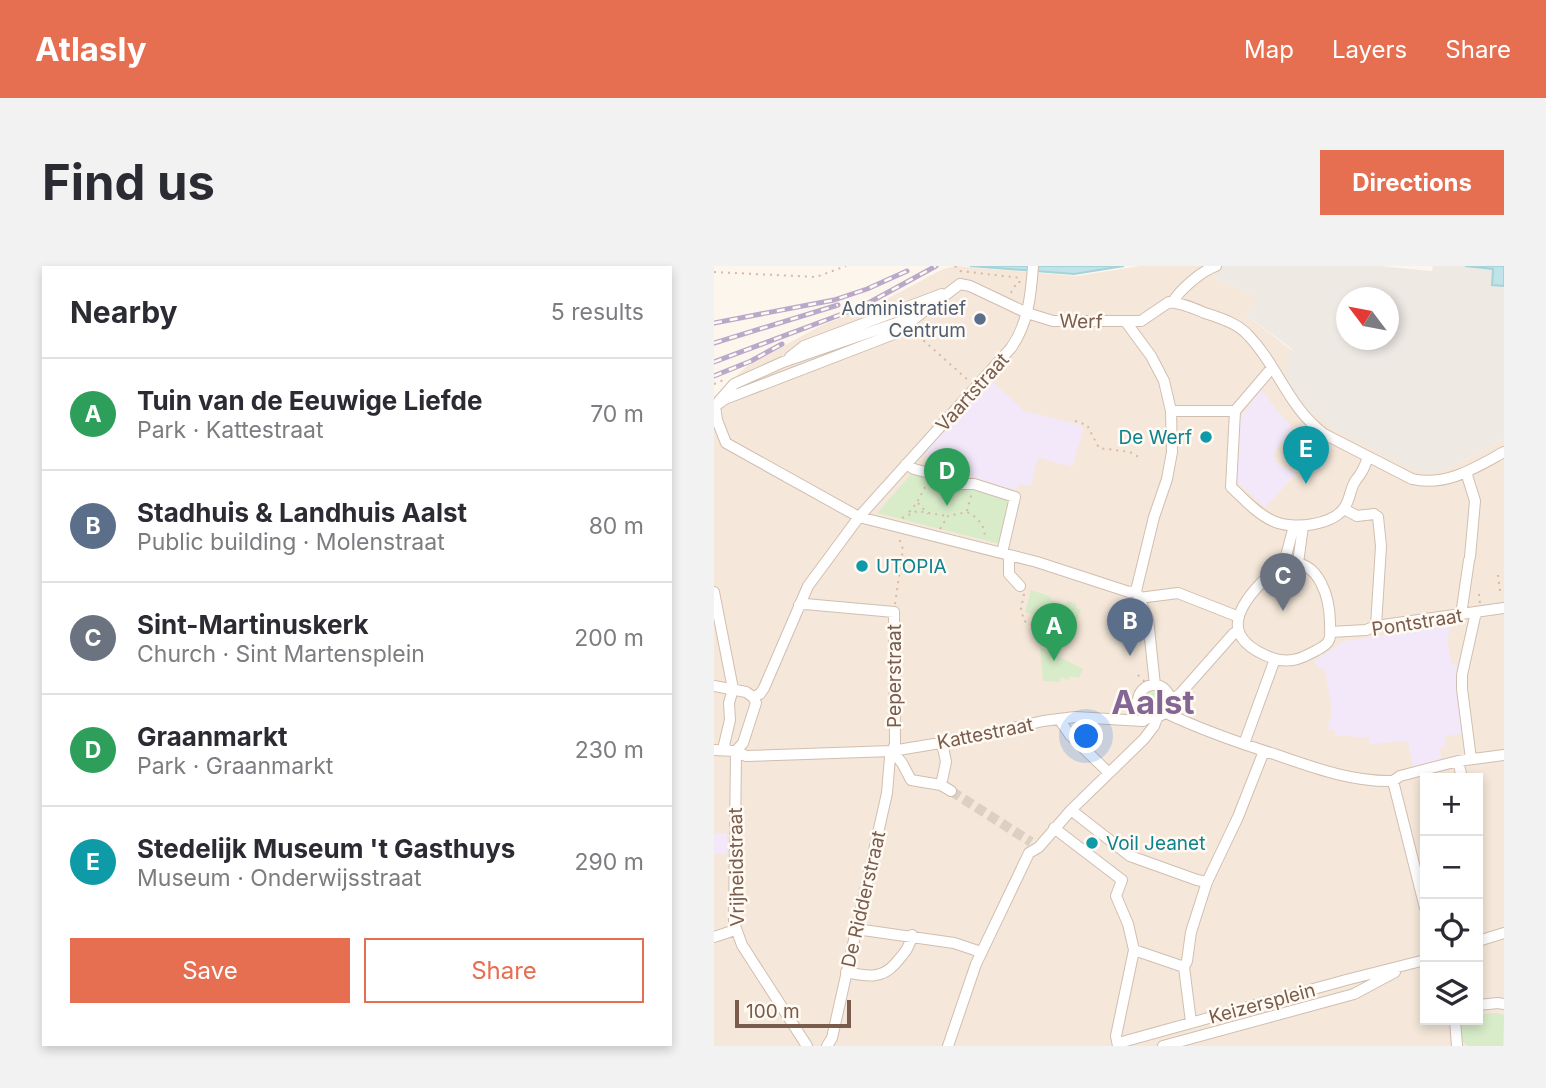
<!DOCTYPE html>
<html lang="en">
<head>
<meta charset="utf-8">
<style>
	:root { --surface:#fff; --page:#f2f2f3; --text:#2b2b33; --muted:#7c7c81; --line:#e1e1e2; --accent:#e76f51 }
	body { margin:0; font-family:Inter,sans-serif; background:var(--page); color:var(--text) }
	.controls { position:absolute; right:21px; bottom:21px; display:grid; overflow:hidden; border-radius:0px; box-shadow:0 4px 10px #0003 }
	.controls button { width:63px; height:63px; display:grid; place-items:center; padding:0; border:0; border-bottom:2px solid var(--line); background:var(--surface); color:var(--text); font:35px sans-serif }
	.compass { position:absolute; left:622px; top:21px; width:63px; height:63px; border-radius:50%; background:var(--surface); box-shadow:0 4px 10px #0003; rotate:302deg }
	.scale { position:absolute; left:21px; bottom:18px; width:116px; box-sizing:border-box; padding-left:7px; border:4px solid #7a5c4d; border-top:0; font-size:19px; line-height:24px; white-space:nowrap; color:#7a5c4d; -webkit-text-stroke:5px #fffaf3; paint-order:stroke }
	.you { position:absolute; left:373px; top:471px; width:24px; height:24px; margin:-18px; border:5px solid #fff; border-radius:50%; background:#1a73e8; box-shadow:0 0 0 10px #1a73e833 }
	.badge { display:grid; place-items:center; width:46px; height:46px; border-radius:50%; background:var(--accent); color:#fff; font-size:23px; font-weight:700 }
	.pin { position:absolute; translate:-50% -58px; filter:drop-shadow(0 2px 4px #0008) }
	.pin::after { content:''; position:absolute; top:37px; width:24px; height:21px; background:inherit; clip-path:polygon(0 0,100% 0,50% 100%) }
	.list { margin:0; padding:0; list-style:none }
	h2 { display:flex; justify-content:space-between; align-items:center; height:91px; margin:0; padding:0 28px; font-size:30px }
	h2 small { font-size:23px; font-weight:400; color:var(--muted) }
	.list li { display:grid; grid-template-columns:46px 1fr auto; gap:21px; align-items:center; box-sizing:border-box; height:112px; padding:0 28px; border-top:2px solid var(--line) }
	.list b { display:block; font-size:26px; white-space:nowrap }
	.list p { margin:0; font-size:23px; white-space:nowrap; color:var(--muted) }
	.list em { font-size:23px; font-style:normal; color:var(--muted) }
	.actions { display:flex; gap:14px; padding:21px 28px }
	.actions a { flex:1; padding:16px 0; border:2px solid var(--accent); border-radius:0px; text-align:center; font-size:24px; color:var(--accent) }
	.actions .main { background:var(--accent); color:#fff }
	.icon { flex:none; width:38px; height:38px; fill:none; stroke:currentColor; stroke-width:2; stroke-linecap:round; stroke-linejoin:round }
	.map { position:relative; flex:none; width:790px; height:780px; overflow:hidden; border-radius:0px }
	header { display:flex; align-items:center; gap:42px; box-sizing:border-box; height:98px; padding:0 35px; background:var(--accent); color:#fff }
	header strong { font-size:33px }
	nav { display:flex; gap:38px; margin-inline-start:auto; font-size:24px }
	.intro { display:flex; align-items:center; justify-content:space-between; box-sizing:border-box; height:168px; padding:0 42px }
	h1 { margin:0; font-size:49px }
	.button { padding:18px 32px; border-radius:0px; background:var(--accent); color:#fff; font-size:24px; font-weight:700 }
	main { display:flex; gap:42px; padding:0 42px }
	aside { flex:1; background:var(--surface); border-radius:0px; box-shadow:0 4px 10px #0003 }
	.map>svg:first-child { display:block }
	.residential { fill:#f5e8da; fill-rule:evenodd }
	.industrial { fill:#efe9e4; fill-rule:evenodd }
	.education { fill:#f3e8fa }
	.green { fill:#d8ecc9 }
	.water { fill:#bfe3e8; stroke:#a5d3da; stroke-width:2 }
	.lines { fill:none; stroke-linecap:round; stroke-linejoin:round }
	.minor-tunnel { stroke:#dcd0c4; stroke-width:10; stroke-dasharray:10 5; stroke-linecap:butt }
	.minor-casing { stroke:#d1beb0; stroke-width:12 }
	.path { stroke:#d9b8a5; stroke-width:2; stroke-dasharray:2 5; stroke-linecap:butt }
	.minor { stroke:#fff; stroke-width:10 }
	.rail-casing { stroke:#b9a8c9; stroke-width:5 }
	.rail { stroke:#fffaf3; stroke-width:2.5; stroke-dasharray:8; stroke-linecap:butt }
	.service-dot { fill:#5c6f8a; stroke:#fffaf3; stroke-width:2.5 }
	.culture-dot { fill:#0f9aa8; stroke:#fffaf3; stroke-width:2.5 }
	.labels { text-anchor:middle; stroke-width:5; stroke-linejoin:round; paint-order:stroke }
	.service-label { font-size:19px; fill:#4e5e75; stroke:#fffaf3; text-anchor:end }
	.street-label { font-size:19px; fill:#7a5c4d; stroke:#fffaf3 }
	.culture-label { font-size:19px; fill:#0d838f; stroke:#fffaf3; text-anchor:start }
	.town-label { font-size:33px; font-weight:bold; fill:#846695; stroke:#fffaf3 }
</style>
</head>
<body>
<header>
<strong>Atlasly</strong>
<nav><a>Map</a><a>Layers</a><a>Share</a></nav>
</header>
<div class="intro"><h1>Find us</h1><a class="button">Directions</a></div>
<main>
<aside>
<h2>Nearby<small>5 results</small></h2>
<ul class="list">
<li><span class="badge" style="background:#2e9e5b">A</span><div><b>Tuin van de Eeuwige Liefde</b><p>Park · Kattestraat</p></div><em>70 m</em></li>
<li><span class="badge" style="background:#5c6f8a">B</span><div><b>Stadhuis &amp; Landhuis Aalst</b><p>Public building · Molenstraat</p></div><em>80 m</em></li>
<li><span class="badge" style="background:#6b7280">C</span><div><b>Sint-Martinuskerk</b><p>Church · Sint Martensplein</p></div><em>200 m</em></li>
<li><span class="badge" style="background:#2e9e5b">D</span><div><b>Graanmarkt</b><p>Park · Graanmarkt</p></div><em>230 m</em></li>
<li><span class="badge" style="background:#0f9aa8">E</span><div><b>Stedelijk Museum 't Gasthuys</b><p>Museum · Onderwijsstraat</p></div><em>290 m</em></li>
</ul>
<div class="actions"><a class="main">Save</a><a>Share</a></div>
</aside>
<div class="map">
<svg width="790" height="780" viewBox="0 0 790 780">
	<rect width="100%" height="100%" fill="#fdf6ec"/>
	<!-- residential -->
	<path class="residential" d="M241,0L363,10L426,0H490L507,16L546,31L532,49L733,203L790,173V780H0V131L33,100L106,60L169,35L229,3ZM711,512H764V754H711Z"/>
	<!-- industrial -->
	<path class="industrial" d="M491,0H665L718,5L719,0H751L778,3V19L790,20V173L733,203L710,208L621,164L594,144L572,112L573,93L578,83L532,49L545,31L507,16ZM632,32H674V74H632Z"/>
	<!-- education -->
	<path class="education" d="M277,114L310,145L366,159L369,164L358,201L324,191L317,220L306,218L301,224L260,211H256L255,214L244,211L245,208L239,205V201L214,196L211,185Z
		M546,125H549L563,145L578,160L559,189L562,192L560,195L582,208L551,241L521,214L526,153Z
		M737,358L733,375L738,399H743L748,468L731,470L732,480L725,482L728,496L699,502L694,475L655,478V472L622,469L620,463L614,464L615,454L619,453L616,449L618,446L611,403H605L600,395L630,375L644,373L647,375V373Z
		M0,567H13V588H0Z"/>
	<!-- green -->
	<path class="green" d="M197,208L298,232L286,278L163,247Z
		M317,324L335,330L338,334L351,338L354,335L362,338V342L367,344L362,357L349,348L342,356L311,346Z
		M326,381L369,403L365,412L356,410L354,414L347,411L346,416L329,415Z
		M431 435a9 9 0 1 1 18 0a9 9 0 1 1-18 0Z
		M764,742L765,748L782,747L790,749L789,780H754L748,776L746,754H764Z"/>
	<!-- water -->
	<path class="water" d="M256,0H410L360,8Z
		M751,0H790V20L778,19L779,3Z"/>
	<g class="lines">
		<!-- minor-tunnel -->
		<path class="minor-tunnel" d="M237,525L317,576"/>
		<defs>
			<path id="minor" d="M459,36C465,24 489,4 502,0
				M412,56L437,90L450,115L457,145L458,186L453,213L440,251L422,325L434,353L441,419
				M76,91L90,80L228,28
				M5,135L20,118L69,96L200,51
				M1,140L3,154L12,177
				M0,141L11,133L180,68L246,18L256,20L313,47L339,55H427L455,36C468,37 479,42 491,47C506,52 523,57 534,69C564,100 574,141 610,168L698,213C732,221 761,202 790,186
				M457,145H521
				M521,145L517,221C529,232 543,248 559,255C578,264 621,260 632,239C636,232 637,220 642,214C649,205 650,202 654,191
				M521,145L557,103
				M12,177L145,251L323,296L415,326L422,325
				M192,198L200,203L239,213L249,218H260L301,231L288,287
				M752,206L761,235L756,291
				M630,243L643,250L660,248L664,251L667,280L662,360
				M295,289V308L306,320
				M573,297C606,293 616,333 616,358C616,363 617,370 615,374C613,379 607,382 603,384C587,393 575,398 558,392C511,374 517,348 548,316C556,309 562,301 573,297Z
				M573,297L572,290L580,260
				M584,297L589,260
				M0,326L19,423L15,437L16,454L10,479L13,484
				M425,332L464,327L525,351
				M85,339L91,338L180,346L181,478L176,491L173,527L118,772L113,780
				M747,349L755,294
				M616,366L652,364L662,360L790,342
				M424 435a16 16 0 1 1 32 0a16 16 0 1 1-32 0Z
				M0,420L32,426L39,431
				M39,431L46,428L50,422L94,320L145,251L297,82C314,58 317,29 319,0
				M457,434L466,428L520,367H525
				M452,447C488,464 525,477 563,489C601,502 638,516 679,515
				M345,453L356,469L395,507
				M530,478L561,393
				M0,484L22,485L32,490L178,485L262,471L329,455L361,451L429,455L435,451
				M22,485L20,657L28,679L93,780
				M22,485L29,477L42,437L39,431
				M178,485L188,497L197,514L227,519L237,525
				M757,493L748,423V409L762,346
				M744,495L748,512
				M679,515L711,642
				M679,515L686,510L744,495L790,489
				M227,519L232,496L228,476
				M357,544L416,590L483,614L493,616L477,666L473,695L470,701
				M340,562L408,614L402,630L414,658L420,684L402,770L404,780
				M493,616L524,551L550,485
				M142,663L240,677L267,686
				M0,671L21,664
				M764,675L790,667
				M420,684L470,701
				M470,701L477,756
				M132,706C151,710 167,714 181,698C189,688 195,684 198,669
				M764,739L784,737L790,738
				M741,754L743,780
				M234,780L262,698L315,587L325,581L357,544L430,473L440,460L443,452
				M406,780L408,776L632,714L711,694
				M449,780L640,728L681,706"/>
		</defs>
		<!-- minor casing -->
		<use href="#minor" class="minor-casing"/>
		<!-- path -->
		<path class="path" d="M241,0L246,5L307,12
			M0,6L102,11L132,0
			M297,27L303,16H309
			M199,65L255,115
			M0,118L12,113
			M361,155L373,159L385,182L416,186L426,192
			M204,237L214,248
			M253,245L258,226
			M195,246C205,236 207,227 214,216
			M188,252L203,245L233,250
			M226,263L234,250L253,246C266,253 271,260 271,274
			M784,309L786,325
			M310,328L307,343L310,355L339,367L348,351L354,355L345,370L339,367
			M765,328L766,338
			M181,338L189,283L185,272
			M424,409L431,416"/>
		<!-- minor -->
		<use href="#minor" class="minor"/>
		<defs>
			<path id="rail" d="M0,57L120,34L153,23L193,5
				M0,77L124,39
				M0,96L147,41L222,0
				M0,110L37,95L68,78"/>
		</defs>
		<!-- rail casing -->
		<use href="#rail" class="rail-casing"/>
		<!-- rail -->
		<use href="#rail" class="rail"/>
	</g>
	<!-- markers -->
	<circle class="service-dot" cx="266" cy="53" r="7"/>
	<g class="culture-dot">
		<circle cx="492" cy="171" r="7"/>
		<circle cx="148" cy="300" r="7"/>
		<circle cx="378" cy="577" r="7"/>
	</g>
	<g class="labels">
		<!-- service labels -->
		<g class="service-label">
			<text x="252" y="49">Administratief<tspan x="252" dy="22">Centrum</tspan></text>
		</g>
		<!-- street labels -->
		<g class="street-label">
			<text transform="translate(367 55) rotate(1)" y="7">Werf</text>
			<text transform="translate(258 126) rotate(-48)" y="7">Vaartstraat</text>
			<text transform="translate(703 356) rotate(-9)" y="7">Pontstraat</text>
			<text transform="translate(180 410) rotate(-90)" y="7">Peperstraat</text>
			<text transform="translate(271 467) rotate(-11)" y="7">Kattestraat</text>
			<text transform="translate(22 601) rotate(-91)" y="7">Vrijheidstraat</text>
			<text transform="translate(149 633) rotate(-77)" y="7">De Ridderstraat</text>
			<text transform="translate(548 737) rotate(-15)" y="7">Keizersplein</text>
		</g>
		<!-- culture labels -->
		<g class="culture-label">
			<text x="478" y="178" text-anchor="end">De Werf</text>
			<text x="162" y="307">UTOPIA</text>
			<text x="392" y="584">Voil Jeanet</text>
		</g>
		<!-- town labels -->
		<g class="town-label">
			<text x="439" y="448">Aalst</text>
		</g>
	</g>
</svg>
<div class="controls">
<button>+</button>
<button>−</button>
<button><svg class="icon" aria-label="locate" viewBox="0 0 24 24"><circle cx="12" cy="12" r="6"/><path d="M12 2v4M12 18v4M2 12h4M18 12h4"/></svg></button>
<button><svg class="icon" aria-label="layers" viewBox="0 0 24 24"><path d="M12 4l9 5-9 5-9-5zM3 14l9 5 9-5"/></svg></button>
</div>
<svg class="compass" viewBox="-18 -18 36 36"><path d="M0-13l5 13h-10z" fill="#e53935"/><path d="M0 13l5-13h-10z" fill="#7c7c81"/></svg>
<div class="scale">100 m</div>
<div class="you"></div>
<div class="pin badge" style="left:340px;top:395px;background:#2e9e5b">A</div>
<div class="pin badge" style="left:416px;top:390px;background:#5c6f8a">B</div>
<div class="pin badge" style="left:569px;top:345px;background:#6b7280">C</div>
<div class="pin badge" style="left:233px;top:240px;background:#2e9e5b">D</div>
<div class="pin badge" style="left:592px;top:218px;background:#0f9aa8">E</div>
</div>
</main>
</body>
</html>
